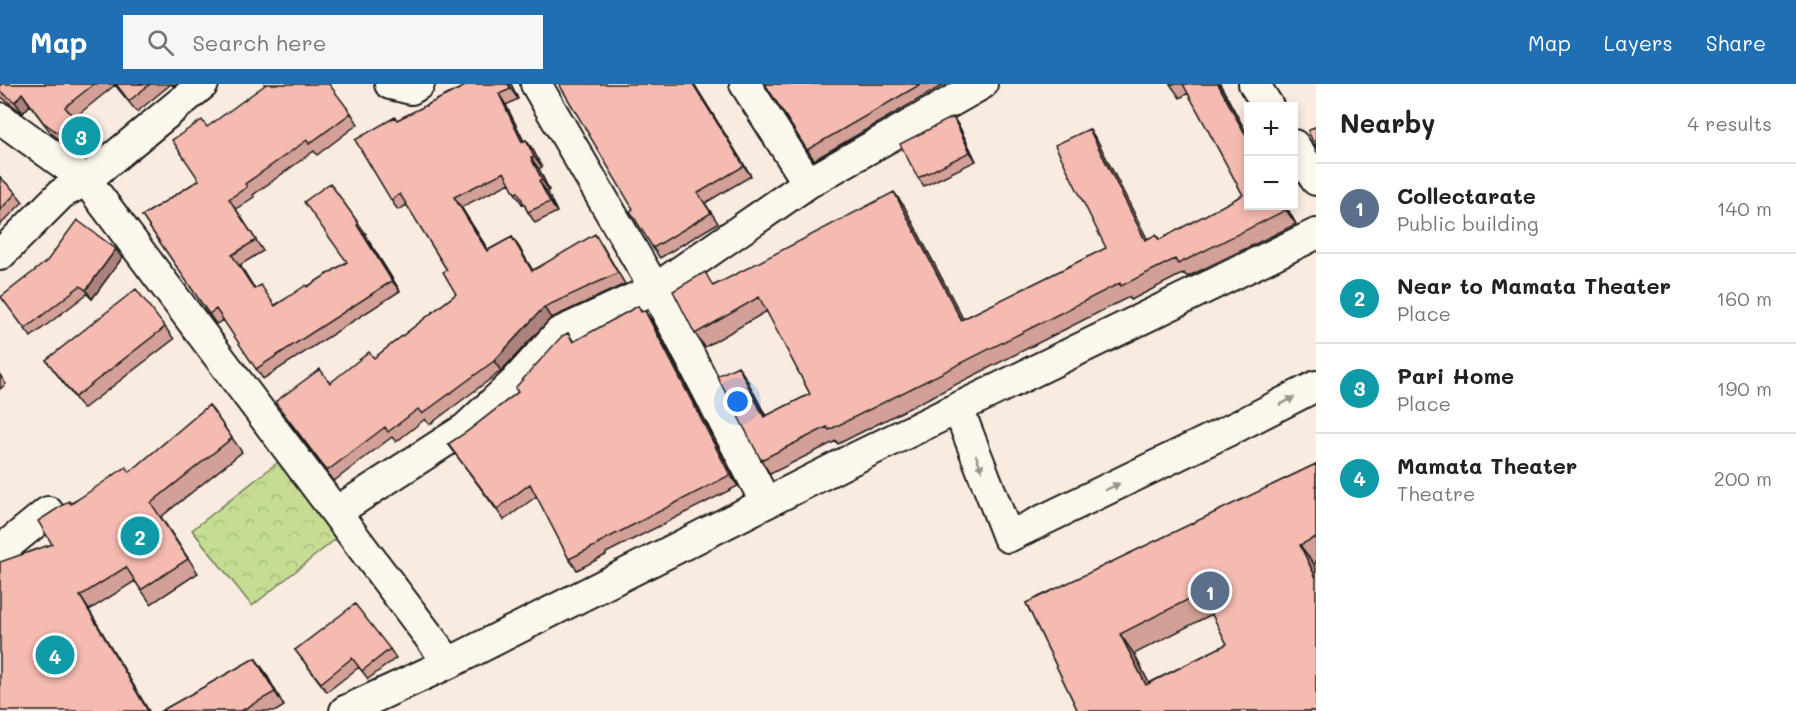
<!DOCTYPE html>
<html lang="en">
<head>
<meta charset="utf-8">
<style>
	:root { --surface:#fff; --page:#f6f6f6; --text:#222; --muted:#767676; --line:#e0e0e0; --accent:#1f6fb2 }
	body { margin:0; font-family:Mali,sans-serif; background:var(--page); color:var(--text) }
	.controls { position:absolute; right:18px; top:18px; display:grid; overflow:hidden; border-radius:0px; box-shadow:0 3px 9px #0003 }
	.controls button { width:54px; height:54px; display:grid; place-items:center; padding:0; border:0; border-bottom:2px solid var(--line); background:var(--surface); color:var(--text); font:30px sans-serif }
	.you { position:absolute; left:738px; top:318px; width:21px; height:21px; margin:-15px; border:4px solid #fff; border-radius:50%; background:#1a73e8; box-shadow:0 0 0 9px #1a73e833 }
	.badge { display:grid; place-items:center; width:39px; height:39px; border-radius:50%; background:var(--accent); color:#fff; font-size:20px; font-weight:700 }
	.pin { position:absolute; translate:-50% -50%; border:3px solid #fff; box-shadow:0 2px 6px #0006 }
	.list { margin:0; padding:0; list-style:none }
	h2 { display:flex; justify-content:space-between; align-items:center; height:78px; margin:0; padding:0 24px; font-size:26px }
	h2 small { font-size:20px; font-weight:400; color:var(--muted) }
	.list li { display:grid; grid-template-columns:39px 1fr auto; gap:18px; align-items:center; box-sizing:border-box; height:90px; padding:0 24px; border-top:2px solid var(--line) }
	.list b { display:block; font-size:22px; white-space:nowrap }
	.list p { margin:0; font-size:20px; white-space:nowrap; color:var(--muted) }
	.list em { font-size:20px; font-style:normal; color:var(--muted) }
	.icon { flex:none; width:33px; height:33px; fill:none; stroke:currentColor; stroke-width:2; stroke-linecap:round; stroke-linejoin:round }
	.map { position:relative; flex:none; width:1316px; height:627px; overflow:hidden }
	header { display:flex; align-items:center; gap:36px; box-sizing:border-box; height:84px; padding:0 30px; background:var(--accent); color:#fff }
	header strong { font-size:28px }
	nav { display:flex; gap:33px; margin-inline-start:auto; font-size:21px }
	.search { width:420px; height:54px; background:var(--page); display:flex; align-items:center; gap:15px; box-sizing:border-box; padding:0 21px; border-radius:0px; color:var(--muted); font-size:22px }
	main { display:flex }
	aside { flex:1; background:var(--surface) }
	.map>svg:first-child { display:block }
	.park { fill:url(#park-crowns); stroke:#707c57; stroke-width:1.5 }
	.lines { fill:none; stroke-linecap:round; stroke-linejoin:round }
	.minor-casing { stroke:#1c1c1c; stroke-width:34 }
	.minor { stroke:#fbf7ec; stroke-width:30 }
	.wall { fill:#d3a097; stroke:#1c1c1c; stroke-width:1.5; fill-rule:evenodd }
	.shaded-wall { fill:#ac827b; stroke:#1c1c1c; stroke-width:1.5 }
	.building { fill:#f5bab0; stroke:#1c1c1c; stroke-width:1.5; fill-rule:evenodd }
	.oneway { fill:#97948e }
</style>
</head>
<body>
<header>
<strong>Map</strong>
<div class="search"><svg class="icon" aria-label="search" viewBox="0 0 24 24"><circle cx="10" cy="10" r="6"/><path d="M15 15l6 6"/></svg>Search here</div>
<nav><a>Map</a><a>Layers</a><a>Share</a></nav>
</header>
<main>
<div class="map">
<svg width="1316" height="627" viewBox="0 0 1316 627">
	<defs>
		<pattern id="park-crowns" width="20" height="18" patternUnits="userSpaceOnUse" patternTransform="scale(1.5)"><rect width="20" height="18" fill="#c5dc92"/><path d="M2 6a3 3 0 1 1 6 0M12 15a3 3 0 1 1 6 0" fill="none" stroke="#a9bc7d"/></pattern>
	</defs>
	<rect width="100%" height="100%" fill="#faebe0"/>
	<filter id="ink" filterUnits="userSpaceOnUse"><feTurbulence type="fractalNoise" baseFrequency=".0167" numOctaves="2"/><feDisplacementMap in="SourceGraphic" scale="12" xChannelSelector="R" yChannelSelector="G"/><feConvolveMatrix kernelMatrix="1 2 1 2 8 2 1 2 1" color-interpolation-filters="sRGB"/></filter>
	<g filter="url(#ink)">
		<!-- park -->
		<path class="park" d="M282,375L342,450L252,522L192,446Z"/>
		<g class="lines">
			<defs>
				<path id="minor" d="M390,0L411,5L419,0
					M536,0L655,205L766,419
					M745,0L808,99
					M1254,0L1268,22
					M0,34L86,96L449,579
					M1294,61L1316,96
					M0,171L61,110L86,96L203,0
					M958,324L1008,453L1240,341L1316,302
					M336,428L466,344L514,299L559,249L655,205L808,99L982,0
					M0,467L48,428
					M345,627L449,579L847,378L1316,150"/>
			</defs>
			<!-- minor casing -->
			<use href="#minor" class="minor-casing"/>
			<!-- minor -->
			<use href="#minor" class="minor"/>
		</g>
		<!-- wall -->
		<path class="wall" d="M0,0H176L173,2L171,0L137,28L115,1L74,34L97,64L85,74L51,49L30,21L23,29L0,12Z
			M469,0H511L518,15L506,21L524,57L526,56L533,66L542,83L539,85L549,106L547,108L557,128L535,139L528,128L523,119L522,120L515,109L510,99L461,123L488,166L512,153L532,186L602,161L625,200L551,234L501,287L429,341L425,335L396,358L392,353L334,397L282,328L330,299L374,274L456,210L447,186L407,121L398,126L391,116L397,36Z
			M694,0L751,92L705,119L718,139L660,174L653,164L633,125Z
			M765,0H945L814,76Z
			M1170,0H1220L1248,52V122H1286L1296,140L1187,193L1184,189L1131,216L1129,213L838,360L836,357L770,390L761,376L738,282L747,296L766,332L810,310L767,227L705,263L695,250L714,201L904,122L963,235L1106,164L1089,45L1098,58L1147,155L1156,151L1160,156L1243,111L1188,9L1180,14Z
			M351,29L358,40L317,71L314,67L253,111L254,113L236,125L263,167L240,181L255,205L275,221L307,203L347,178L330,99L366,150L365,151L400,207L263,295L224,236L216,240L142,132L199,96Z
			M959,42L976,77L924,102L918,94Z
			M0,93L16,109L23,118L0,141Z
			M122,174L92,215L87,210L31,253L1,213Z
			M638,222L642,228L652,237L738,402L606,469V471L577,486L569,475L537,412L504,436L456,371L468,347L518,308L568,249L574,258Z
			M165,243L174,255L83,325L46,276Z
			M0,291L6,300L0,305Z
			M209,321L242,368L161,433L198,489L151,520L135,497L89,526L1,627L52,460L71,419L130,388Z
			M1316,380V479L1314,480L1316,627H1078L1026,519ZM1212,530L1227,560L1149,599L1134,570Z
			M390,565L396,574L368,595L359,583L327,608L295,566Z
			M255,574L265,588L284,622L276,627H161Z"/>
		<!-- shaded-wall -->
		<path class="shaded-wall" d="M508,0H511L518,15L511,5Z
			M693,0H694L751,92L744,82Z
			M1218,0H1220L1248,52V56Z
			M22,9L30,21L23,29L15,18Z
			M499,10L506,21L529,68L522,58Z
			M953,33L959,42L976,77L970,68Z
			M1089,45L1098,58L1155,170L1145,156Z
			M526,56L533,66L542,83L534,73Z
			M531,74L539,85L549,106L542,96Z
			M539,97L547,108L557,128L550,118Z
			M894,108L904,122L971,250L961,236Z
			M454,113L461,123L495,177L487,167Z
			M1284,122H1286L1296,140L1286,126Z
			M357,141L365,151L400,207L392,197Z
			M512,153L519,163L539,197L532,187Z
			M116,165L122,174L92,215L86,206Z
			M544,223L551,234L501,287L494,277Z
			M645,227L652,237L738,402L730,391Z
			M738,282L747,296L773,347L764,333Z
			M1300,461L1314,480L1316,485V494Z
			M80,512L89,526L149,627H148Z
			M1120,550L1134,570L1160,620L1146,601Z
			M255,574L265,588L284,622L275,608Z"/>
		<!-- building -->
		<path class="building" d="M0,0H94L65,23L90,53L77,63L43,38L22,9L15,18L0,7Z
			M116,0H150L129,17Z
			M264,0H329L351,29L309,60L307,56L245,100L247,103L229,115L256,156L232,171L254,205L261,201L275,222L306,201L307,203L347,178L304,118L330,99L359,140L357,141L392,197L256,285L216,225L209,230L142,132L199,96L172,56L202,36L207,43L265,1Z
			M469,0H508L511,5L499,10L522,58L526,56L534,73L531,74L542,96L539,97L550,118L528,128L518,108L515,109L504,88L454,113L487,167L512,153L532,187L595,150L618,189L544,223L494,277L422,330L418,325L388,348L385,343L327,387L275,318L320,285L330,299L369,268L374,274L456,210L443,188L447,186L400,110L391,116L355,56L395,33L397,36Z
			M559,0H693L744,82L698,109L711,129L653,164L630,127L633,125Z
			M765,0H921L807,66Z
			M1183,0H1218L1248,56V122H1284L1286,126L1178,180L1175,175L1121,202L1120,199L829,346L827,343L761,376L717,292L738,282L764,333L810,310L759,213L695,250L673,207L705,188L713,202L894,108L961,236L1106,164L1055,61L1089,45L1145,156L1156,151L1159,156L1243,111Z
			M953,33L970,68L918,94L900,60Z
			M1316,42V64L1308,47Z
			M0,93L16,109L0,126Z
			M77,136L116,165L86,206L80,202L25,245L1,213L47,177Z
			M136,205L165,243L75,313L46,276Z
			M638,222L641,228L645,227L730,391L598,459L599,460L569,475L530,400L497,425L448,360L468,347L518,308L515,304L562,252L568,249L573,258Z
			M209,321L232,354L151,419L188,475L141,506L126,483L80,512L148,627H1L0,625V478L52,460L38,437L69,417L71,420L126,383L130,388Z
			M1316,380V453L1300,461L1316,494V627H1078L1026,519ZM1201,509L1227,560L1146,601L1120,550Z
			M355,520L390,565L362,587L352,574L321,599L295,566Z
			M255,574L275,608L241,627H161Z"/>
		<!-- one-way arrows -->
		<defs><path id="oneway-solid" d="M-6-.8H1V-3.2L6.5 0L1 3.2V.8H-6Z" transform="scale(1.5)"/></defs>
		<g class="oneway">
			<use href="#oneway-solid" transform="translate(1287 317) rotate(-27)"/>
			<use href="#oneway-solid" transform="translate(979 379) rotate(68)"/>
			<use href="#oneway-solid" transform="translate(1112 403) rotate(-26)"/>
		</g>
	</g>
</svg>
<div class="controls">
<button>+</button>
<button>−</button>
</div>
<div class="you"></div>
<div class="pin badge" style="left:1210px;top:507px;background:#5c6f8a">1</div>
<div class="pin badge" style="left:140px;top:452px;background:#0f9aa8">2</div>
<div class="pin badge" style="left:81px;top:52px;background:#0f9aa8">3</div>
<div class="pin badge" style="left:55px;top:571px;background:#0f9aa8">4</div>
</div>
<aside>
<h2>Nearby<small>4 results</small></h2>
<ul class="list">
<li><span class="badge" style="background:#5c6f8a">1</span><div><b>Collectarate</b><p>Public building</p></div><em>140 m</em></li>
<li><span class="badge" style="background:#0f9aa8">2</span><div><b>Near to Mamata Theater</b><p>Place</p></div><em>160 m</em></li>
<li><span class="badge" style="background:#0f9aa8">3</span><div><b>Pari Home</b><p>Place</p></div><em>190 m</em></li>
<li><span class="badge" style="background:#0f9aa8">4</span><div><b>Mamata Theater</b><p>Theatre</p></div><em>200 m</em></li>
</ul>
</aside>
</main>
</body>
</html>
